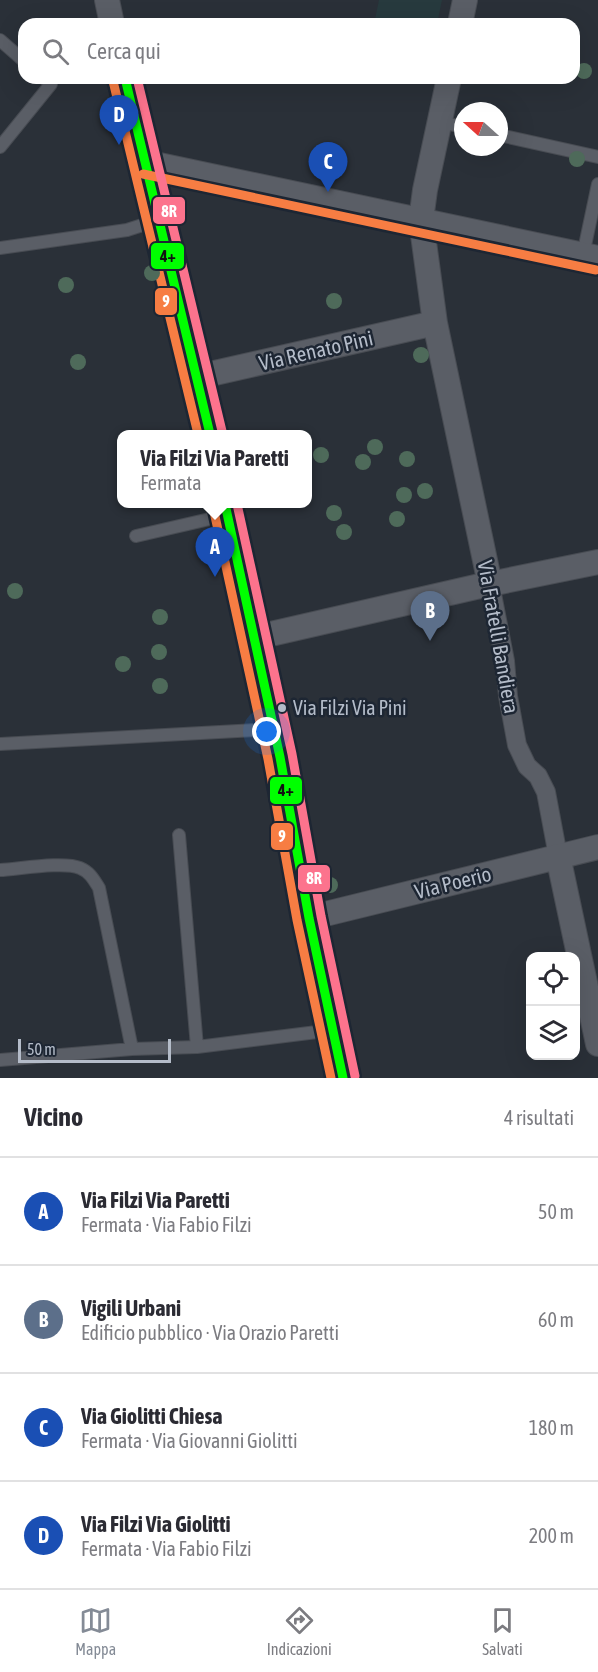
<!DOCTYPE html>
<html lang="it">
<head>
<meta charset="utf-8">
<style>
	:root { --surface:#fff; --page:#f2f2f3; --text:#2b2b33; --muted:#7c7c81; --line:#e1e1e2; --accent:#848b96 }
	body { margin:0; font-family:"Asap Condensed",sans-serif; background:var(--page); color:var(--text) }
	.controls { position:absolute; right:18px; bottom:18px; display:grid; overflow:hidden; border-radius:12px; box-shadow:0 6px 24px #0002 }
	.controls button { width:54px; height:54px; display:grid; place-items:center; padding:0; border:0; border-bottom:2px solid var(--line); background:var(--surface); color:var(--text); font:30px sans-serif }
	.compass { position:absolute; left:454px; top:102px; width:54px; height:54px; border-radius:50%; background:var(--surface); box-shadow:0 6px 24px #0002; rotate:291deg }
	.scale { position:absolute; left:18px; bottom:15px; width:153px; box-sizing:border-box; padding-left:6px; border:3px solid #b4bcc9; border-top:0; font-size:16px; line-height:21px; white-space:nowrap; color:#b4bcc9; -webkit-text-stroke:4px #1d2633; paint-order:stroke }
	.you { position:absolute; left:267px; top:732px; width:21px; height:21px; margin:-15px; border:4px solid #fff; border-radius:50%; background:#1a73e8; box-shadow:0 0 0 9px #1a73e833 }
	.badge { display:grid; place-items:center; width:39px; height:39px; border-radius:50%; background:var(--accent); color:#fff; font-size:20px; font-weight:700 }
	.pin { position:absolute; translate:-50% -50px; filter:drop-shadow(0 2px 3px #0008) }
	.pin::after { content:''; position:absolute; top:32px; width:21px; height:18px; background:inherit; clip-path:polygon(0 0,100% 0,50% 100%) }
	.popup { position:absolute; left:117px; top:430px; width:195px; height:78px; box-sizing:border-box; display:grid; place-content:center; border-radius:12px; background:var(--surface); filter:drop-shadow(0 2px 4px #0005); font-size:20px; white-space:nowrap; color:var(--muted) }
	.popup b { font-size:22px; color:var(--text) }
	.popup::after { content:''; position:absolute; left:50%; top:100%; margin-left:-12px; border:12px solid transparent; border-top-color:var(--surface) }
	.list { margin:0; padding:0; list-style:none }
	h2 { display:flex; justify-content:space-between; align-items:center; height:78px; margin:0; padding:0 24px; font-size:26px }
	h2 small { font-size:20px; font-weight:400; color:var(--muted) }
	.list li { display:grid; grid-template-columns:39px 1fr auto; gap:18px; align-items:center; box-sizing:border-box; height:108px; padding:0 24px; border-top:2px solid var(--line) }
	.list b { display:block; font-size:22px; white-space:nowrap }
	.list p { margin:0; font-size:20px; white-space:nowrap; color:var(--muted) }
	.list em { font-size:20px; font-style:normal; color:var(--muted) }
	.icon { flex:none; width:33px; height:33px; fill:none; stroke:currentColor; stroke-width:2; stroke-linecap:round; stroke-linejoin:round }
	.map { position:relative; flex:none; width:598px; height:1078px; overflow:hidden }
	.search { position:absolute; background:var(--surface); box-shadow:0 6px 24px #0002; left:18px; right:18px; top:18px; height:66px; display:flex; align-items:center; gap:15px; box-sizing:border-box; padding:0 21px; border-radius:18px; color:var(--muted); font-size:22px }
	.sheet { height:510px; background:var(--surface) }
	nav { display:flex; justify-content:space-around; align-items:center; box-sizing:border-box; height:84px; border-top:2px solid var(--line); background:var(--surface); font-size:16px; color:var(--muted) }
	nav a { display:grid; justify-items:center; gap:3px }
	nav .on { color:var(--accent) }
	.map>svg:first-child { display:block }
	.grass { fill:#273a3e }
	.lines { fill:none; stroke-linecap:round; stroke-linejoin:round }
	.service-casing { stroke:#484c53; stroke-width:14 }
	.pedestrian-casing { stroke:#484c53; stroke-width:20 }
	.minor-casing { stroke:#484c53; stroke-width:26 }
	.service { stroke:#5a5e66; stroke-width:12 }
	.pedestrian { stroke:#5a5e66; stroke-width:18 }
	.minor { stroke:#5a5e66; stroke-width:24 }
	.bus-1-casing { stroke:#1d2633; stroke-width:14 }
	.bus-2-casing { stroke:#1d2633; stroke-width:14 }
	.bus-3-casing { stroke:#1d2633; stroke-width:14 }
	.bus-1 { stroke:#0f0; stroke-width:9 }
	.bus-2 { stroke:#f77d43; stroke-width:9 }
	.bus-3 { stroke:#fc738d; stroke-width:9 }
	.tree { fill:#4e6a5a }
	.bus-dot { fill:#b4bcc9; stroke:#1d2633; stroke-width:2 }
	.labels { text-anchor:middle; stroke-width:5; stroke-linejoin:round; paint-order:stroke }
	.bus-label { font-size:20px; fill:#b4bcc9; stroke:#1d2633; text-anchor:start }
	.street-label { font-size:21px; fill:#b4bcc9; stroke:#1d2633 }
	.line-badge { stroke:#1d2633; stroke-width:2 }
	.badge-label { font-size:16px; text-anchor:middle; font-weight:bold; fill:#fff }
	.pale-badge-label { font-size:16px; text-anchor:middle; font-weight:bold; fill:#111 }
</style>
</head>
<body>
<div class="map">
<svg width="598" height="1078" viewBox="0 0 598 1078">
	<rect width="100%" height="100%" fill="#2a3038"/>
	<!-- grass -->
	<path class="grass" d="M379,0H442L437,24H374Z"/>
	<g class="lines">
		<defs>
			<path id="service" d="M0,40L24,61
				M440,122L463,127
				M499,135L598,157
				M0,147L51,84L44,78
				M0,248L127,230L158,220
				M583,255L598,184
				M136,536L227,515
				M0,744L273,729
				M179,835L197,1047
				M0,870C19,869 64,861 80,868C90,872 94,880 99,888L132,1049
				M0,1060L132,1049L197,1047L333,1030"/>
			<path id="pedestrian" d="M490,584L505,661L508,696L517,745L527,766L538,776L546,792L558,856"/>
			<path id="minor" d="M107,0L112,24
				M460,24L465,0
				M125,78L210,434
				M449,78L425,190L421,220L435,323L490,584
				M145,162L598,258
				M197,377L435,323
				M225,504L280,757L309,918L343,1078
				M253,638L480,586L598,562
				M558,856L598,1044
				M309,918L598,847"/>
		</defs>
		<!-- service casing -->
		<use href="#service" class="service-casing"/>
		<!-- pedestrian casing -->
		<use href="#pedestrian" class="pedestrian-casing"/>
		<!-- minor casing -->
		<use href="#minor" class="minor-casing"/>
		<!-- service -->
		<use href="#service" class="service"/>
		<!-- pedestrian -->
		<use href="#pedestrian" class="pedestrian"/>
		<!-- minor -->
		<use href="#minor" class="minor"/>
		<defs>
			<path id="bus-1" d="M125,78L210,434
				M225,504L280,757L309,918L343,1078"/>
			<path id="bus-2" d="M113,81L198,434
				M143,174L596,270
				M213,507L268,759L297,920L331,1078"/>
			<path id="bus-3" d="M137,78L222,431
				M237,504L292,754L321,916L355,1076"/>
		</defs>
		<!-- bus-1 casing -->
		<use href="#bus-1" class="bus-1-casing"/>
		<!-- bus-2 casing -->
		<use href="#bus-2" class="bus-2-casing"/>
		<!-- bus-3 casing -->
		<use href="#bus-3" class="bus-3-casing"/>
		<!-- bus-1 -->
		<use href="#bus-1" class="bus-1"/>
		<!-- bus-2 -->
		<use href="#bus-2" class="bus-2"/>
		<!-- bus-3 -->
		<use href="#bus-3" class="bus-3"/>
	</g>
	<!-- trees -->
	<g class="tree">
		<circle cx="584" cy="71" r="8"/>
		<circle cx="577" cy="159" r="8"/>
		<circle cx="152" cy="273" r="8"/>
		<circle cx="66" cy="285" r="8"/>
		<circle cx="334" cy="301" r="8"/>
		<circle cx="421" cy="355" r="8"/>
		<circle cx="78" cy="362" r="8"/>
		<circle cx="375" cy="447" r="8"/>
		<circle cx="321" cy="455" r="8"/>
		<circle cx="407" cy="459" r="8"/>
		<circle cx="363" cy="462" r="8"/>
		<circle cx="425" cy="491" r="8"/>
		<circle cx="404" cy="495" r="8"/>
		<circle cx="334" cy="513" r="8"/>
		<circle cx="397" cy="519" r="8"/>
		<circle cx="344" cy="532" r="8"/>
		<circle cx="15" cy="591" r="8"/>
		<circle cx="160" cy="617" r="8"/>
		<circle cx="159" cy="652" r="8"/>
		<circle cx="123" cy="664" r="8"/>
		<circle cx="160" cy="686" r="8"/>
		<circle cx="330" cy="885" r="8"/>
	</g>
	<!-- markers -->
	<circle class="bus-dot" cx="282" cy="708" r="5"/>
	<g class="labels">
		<!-- bus labels -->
		<g class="bus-label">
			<text x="293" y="715">Via Filzi Via Pini</text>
		</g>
		<!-- street labels -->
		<g class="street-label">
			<text transform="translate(316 351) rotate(-13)" y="7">Via Renato Pini</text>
			<text transform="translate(498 637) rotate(80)" y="7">Via Fratelli Bandiera</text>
			<text transform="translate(453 883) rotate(-14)" y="7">Via Poerio</text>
		</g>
	</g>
	<g class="line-badge">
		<rect x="152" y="196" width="34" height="29" rx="6" fill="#fc738d"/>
		<rect x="150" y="242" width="35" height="28" rx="6" fill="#0f0"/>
		<rect x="154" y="287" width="24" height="29" rx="6" fill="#f77d43"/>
		<rect x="269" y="776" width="34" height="29" rx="6" fill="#0f0"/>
		<rect x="270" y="822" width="24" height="29" rx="6" fill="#f77d43"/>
		<rect x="297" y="864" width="34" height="29" rx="6" fill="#fc738d"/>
	</g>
	<g class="badge-label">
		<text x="169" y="217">8R</text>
		<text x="166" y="307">9</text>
		<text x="282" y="842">9</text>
		<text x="314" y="884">8R</text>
	</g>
	<g class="pale-badge-label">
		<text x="168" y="262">4+</text>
		<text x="286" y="796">4+</text>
	</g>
</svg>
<div class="controls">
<button><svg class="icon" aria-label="locate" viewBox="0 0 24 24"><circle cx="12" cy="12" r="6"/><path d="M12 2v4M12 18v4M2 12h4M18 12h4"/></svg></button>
<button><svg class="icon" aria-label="layers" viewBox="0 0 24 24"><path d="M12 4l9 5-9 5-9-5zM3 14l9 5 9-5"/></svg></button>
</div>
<svg class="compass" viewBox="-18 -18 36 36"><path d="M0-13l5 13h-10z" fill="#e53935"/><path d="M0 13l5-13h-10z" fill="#7c7c81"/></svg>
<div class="scale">50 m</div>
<div class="you"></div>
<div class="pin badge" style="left:215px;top:577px;background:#1a4fb4">A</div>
<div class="popup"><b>Via Filzi Via Paretti</b>Fermata</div>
<div class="pin badge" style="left:430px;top:641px;background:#5c6f8a">B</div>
<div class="pin badge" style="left:328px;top:192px;background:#1a4fb4">C</div>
<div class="pin badge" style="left:119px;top:145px;background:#1a4fb4">D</div>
<div class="search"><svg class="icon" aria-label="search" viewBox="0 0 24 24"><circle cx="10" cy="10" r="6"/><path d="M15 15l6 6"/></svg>Cerca qui</div>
</div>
<section class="sheet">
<h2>Vicino<small>4 risultati</small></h2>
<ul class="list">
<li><span class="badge" style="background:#1a4fb4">A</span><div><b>Via Filzi Via Paretti</b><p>Fermata · Via Fabio Filzi</p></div><em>50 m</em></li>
<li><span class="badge" style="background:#5c6f8a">B</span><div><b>Vigili Urbani</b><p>Edificio pubblico · Via Orazio Paretti</p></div><em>60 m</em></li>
<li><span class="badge" style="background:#1a4fb4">C</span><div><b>Via Giolitti Chiesa</b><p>Fermata · Via Giovanni Giolitti</p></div><em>180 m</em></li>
<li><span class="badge" style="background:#1a4fb4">D</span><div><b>Via Filzi Via Giolitti</b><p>Fermata · Via Fabio Filzi</p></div><em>200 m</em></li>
</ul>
</section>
<nav>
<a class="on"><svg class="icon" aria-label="map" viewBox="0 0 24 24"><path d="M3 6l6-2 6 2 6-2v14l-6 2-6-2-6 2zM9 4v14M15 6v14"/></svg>Mappa</a>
<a><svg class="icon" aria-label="directions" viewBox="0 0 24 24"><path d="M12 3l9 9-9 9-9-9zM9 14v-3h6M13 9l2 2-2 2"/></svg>Indicazioni</a>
<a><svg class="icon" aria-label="saved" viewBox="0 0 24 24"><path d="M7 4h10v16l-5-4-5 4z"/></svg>Salvati</a>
</nav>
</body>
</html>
